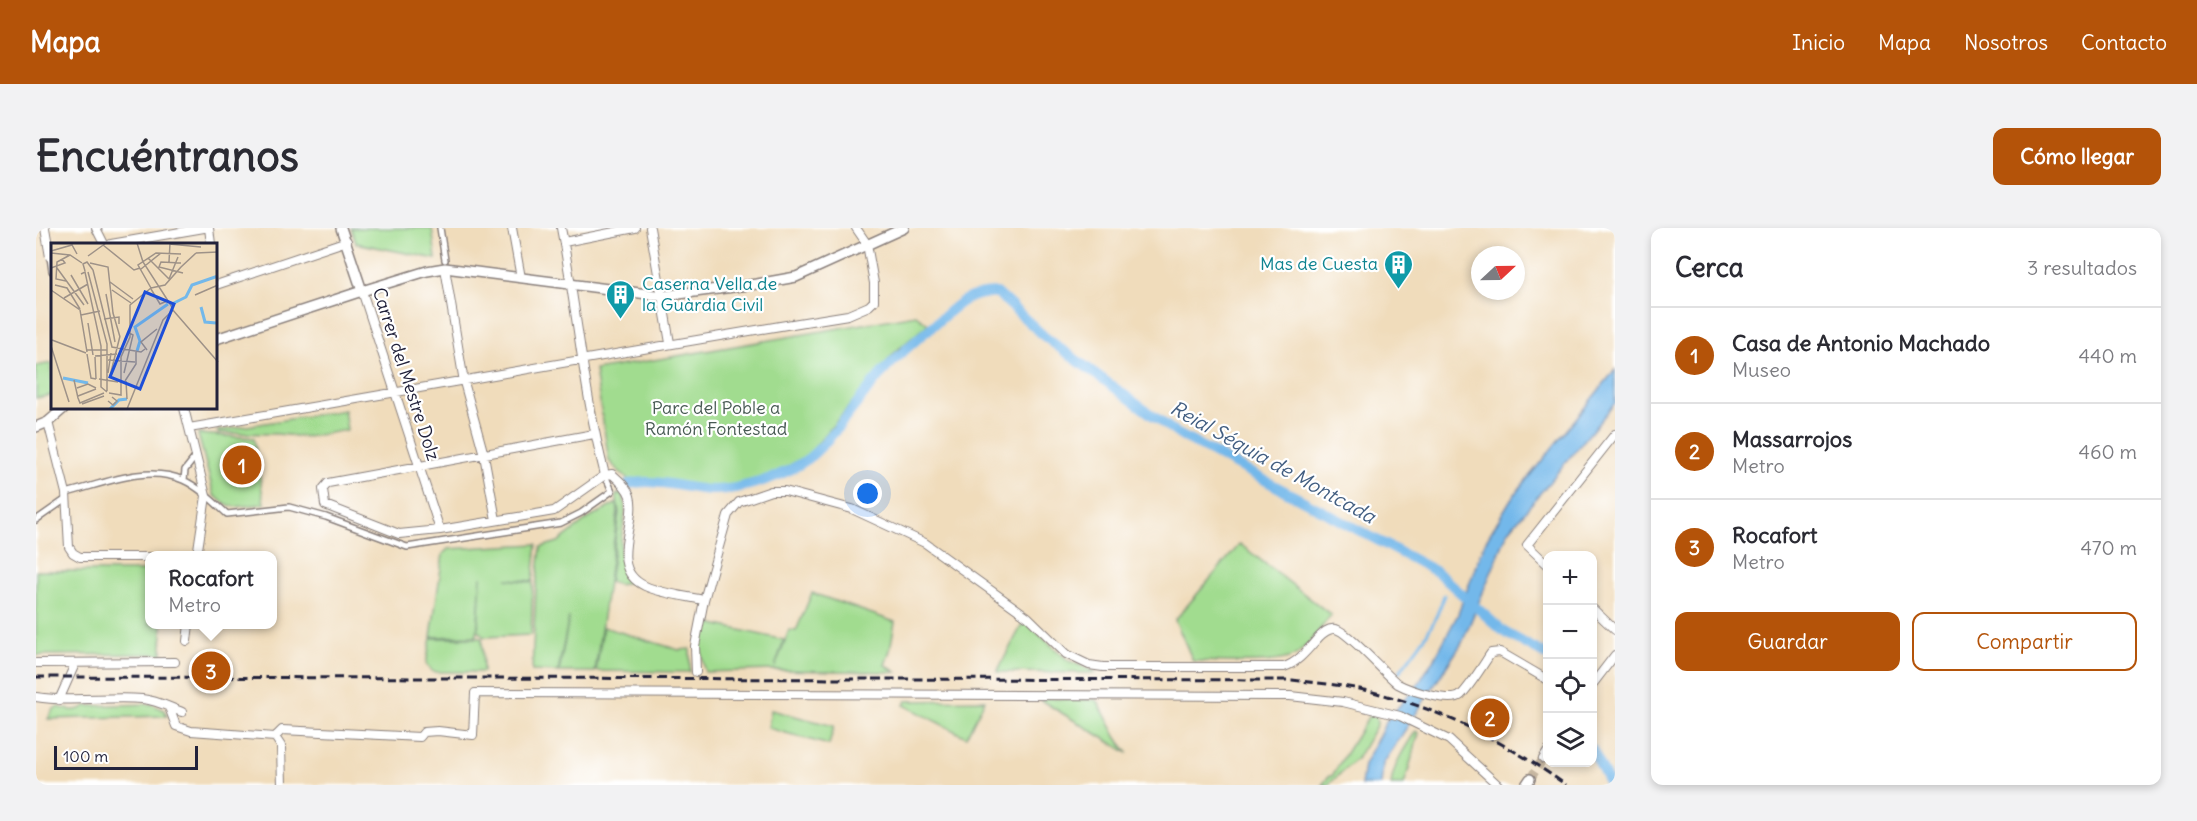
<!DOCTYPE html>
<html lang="es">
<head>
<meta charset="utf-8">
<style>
	:root { --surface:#fff; --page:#f2f2f3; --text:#2b2b33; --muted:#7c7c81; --line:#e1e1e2; --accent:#b45309 }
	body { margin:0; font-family:Delius,sans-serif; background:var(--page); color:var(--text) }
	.controls { position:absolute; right:18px; bottom:18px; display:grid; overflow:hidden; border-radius:12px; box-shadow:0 3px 9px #0003 }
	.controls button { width:54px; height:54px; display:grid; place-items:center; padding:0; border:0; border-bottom:2px solid var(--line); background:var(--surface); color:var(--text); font:30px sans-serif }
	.compass { position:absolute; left:1435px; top:18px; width:54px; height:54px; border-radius:50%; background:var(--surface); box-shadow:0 3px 9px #0003; rotate:68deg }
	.scale { position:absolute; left:18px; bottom:15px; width:144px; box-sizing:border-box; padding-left:6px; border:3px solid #22223b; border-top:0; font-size:16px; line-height:21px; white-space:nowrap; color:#22223b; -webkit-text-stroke:4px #fff; paint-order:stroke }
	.you { position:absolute; left:832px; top:266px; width:21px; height:21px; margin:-15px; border:4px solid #fff; border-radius:50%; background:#1a73e8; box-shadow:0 0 0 9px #1a73e833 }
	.badge { display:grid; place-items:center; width:39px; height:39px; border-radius:50%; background:var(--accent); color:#fff; font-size:20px; font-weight:700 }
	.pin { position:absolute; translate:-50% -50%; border:3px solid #fff; box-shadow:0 2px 6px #0006 }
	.popup { position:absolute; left:109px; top:323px; width:132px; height:78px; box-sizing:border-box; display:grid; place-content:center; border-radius:12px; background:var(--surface); filter:drop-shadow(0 2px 4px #0005); font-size:20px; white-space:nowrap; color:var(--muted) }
	.popup b { font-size:22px; color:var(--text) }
	.popup::after { content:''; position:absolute; left:50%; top:100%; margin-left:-12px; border:12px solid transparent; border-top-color:var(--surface) }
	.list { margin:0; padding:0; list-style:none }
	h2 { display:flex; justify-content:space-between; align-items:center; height:78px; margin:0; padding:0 24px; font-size:26px }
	h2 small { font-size:20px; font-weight:400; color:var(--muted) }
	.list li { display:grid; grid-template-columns:39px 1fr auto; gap:18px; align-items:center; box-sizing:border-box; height:96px; padding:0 24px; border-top:2px solid var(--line) }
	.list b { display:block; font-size:22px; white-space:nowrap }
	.list p { margin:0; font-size:20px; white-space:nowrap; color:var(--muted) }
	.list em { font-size:20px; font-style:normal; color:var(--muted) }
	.actions { display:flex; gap:12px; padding:18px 24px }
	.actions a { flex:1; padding:14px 0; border:2px solid var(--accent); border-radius:12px; text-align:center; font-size:21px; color:var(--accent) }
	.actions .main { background:var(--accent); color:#fff }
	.icon { flex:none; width:33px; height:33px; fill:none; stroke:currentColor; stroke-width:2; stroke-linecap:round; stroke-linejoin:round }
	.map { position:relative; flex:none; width:1579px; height:557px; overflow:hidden; border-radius:12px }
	header { display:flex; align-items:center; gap:36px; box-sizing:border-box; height:84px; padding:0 30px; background:var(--accent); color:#fff }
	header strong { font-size:28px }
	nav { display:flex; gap:33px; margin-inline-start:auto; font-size:21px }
	.intro { display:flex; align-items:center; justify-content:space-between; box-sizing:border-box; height:144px; padding:0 36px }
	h1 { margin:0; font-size:42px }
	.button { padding:15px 27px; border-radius:12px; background:var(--accent); color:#fff; font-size:21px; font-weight:700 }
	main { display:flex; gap:36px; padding:0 36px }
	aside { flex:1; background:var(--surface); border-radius:12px; box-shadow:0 3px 9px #0003 }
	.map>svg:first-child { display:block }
	.green { fill:#a1dc8f; stroke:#627f65; stroke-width:1.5 }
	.water { fill:#73b8ea; stroke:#4a6d92; stroke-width:1.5 }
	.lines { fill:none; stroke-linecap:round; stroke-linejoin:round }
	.stream { stroke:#73b8ea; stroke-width:3 }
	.canal { stroke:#73b8ea; stroke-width:10 }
	.tertiary-tunnel { stroke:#c7b7a1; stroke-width:9; stroke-dasharray:9 4.5; stroke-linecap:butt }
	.pedestrian-casing { stroke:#897f7b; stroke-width:8 }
	.minor-casing { stroke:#897f7b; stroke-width:10 }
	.tertiary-casing { stroke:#897f7b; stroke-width:12 }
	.pedestrian { stroke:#fff; stroke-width:5 }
	.minor { stroke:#fff; stroke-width:8 }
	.tertiary { stroke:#fff; stroke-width:9 }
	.rail { stroke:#22223b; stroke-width:3; stroke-dasharray:9 4.5; stroke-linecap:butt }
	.labels { text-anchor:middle; stroke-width:4.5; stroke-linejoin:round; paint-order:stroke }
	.culture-label { font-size:18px; fill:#0d838f; stroke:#fff; text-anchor:end }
	.street-label { font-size:18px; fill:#22223b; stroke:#fff }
	.park-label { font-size:18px; fill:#485a54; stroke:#fff }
	.water-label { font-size:20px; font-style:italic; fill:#425e81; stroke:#fff }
	.inset-river { fill:none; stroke:#73b8ea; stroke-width:3 }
	.inset-road { fill:none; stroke:#9e9288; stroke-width:1.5 }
	.view { fill:#1d4ed8; fill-opacity:0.15; stroke:#1d4ed8; stroke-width:3 }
	.inset-edge { fill:none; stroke:#22223b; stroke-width:3 }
</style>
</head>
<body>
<header>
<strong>Mapa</strong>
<nav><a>Inicio</a><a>Mapa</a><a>Nosotros</a><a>Contacto</a></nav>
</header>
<div class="intro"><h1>Encuéntranos</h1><a class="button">Cómo llegar</a></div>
<main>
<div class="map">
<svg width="1579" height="557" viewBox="0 0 1579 557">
	<rect width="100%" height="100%" fill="#fff"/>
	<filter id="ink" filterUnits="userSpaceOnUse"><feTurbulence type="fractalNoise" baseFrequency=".0167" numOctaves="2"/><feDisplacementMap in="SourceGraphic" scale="12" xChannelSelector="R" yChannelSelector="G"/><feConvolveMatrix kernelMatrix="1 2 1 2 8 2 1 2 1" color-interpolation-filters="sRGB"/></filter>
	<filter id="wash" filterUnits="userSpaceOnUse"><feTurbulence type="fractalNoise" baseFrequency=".008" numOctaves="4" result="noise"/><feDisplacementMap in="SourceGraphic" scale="24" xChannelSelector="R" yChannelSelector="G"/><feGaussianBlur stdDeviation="1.35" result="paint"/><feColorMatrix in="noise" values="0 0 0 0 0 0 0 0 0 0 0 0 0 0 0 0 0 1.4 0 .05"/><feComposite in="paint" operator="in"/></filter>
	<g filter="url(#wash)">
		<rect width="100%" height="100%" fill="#f0dcbb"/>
		<!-- green -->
		<path class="green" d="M315,0H396L400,31L320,15Z
			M880,87L892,96L859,124L772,227L738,246L693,258L675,259L623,251L594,254L573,233L559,142Z
			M16,135V167L0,170V138Z
			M308,182L311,202L271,209L241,206L183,205L181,203Z
			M162,206L218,210L228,276L199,279L189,276L178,267Z
			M586,265C595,286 581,309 585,332C587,339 591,347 595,353L583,357L573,354L583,285L580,267Z
			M581,275L582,284L559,444H523L533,389L522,444L496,443L500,360L505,319L522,314L552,291Z
			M501,316L497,353L470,351L496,354L497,356L495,407L448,409L442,402L445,348L441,408L395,409L407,326L412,321Z
			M1204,316L1295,387C1285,400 1274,416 1261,426C1243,439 1180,433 1157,433L1139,392Z
			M0,343H113L114,396L126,397V426L0,427Z
			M776,365L859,394L854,422L849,437L860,444L737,442L669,444L664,418L668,394L748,412L739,439L753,402L760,403Z
			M988,393L1033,433L1060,444V445L961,444Z
			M567,399L643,422L654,421V444L560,443Z
			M395,410H446L447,444H397L390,436Z
			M1006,470L1061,472L1081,510L1092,525L1006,473Z
			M949,472L930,509L868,477L870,473Z
			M115,476L128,482L131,488L12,491L17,482L21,479C33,481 40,485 50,478Z
			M735,482L798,498L793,517L732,500Z
			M1334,486L1340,489L1341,496L1322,529L1292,557H1286L1293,548H1296Z
			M1380,503L1383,505L1368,557H1355C1357,537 1369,519 1380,503Z"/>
		<!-- water -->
		<path class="water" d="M1579,142V175L1472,304L1426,415L1347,536L1345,557H1325L1328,537L1351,492L1383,455L1402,424L1422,386L1449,314L1475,271Z"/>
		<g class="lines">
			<!-- stream -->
			<path class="stream" d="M1363,444C1383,418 1399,399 1408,367"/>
			<!-- canal -->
			<path class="canal" d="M593,256C622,250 646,260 675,262C704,263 750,248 773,230C795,212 812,186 830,164C850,138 873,118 898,97C921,77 929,65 961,65L1009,109L1142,206L1401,344L1468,404L1512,428
				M1556,521L1574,557"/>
		</g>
	</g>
	<g filter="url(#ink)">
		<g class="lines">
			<!-- tertiary-tunnel -->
			<path class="tertiary-tunnel" d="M1494,551L1507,531"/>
			<defs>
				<path id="pedestrian" d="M404,0L409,32
					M14,29L16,43
					M148,252L149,242L160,228
					M30,265C67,256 110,236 147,252C163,259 178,274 191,286L253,279L290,289L371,319L525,295L545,285L576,263L569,247
					M0,292L30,271"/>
				<path id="minor" d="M9,0L14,29H16
					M60,0L68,16
					M173,0L175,16
					M476,0L485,50
					M525,0C541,82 548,166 569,247
					M614,0L634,115
					M528,14L599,0
					M75,16L168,0
					M409,40L428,154L448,227L460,292
					M180,57L311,13
					M326,63L404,302
					M148,180L170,268L161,328
					M12,194L30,265L33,319L37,325L44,329H114
					M153,200C373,163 592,122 812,87L833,78L838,73V55L831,16L820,0
					M558,206L292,255L287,261L289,277L363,306L404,302L518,283L569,247
					M569,247L576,246C583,252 591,259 594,268C602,294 570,340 609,358C627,366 649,368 668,372
					M1512,337L1491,317L1579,206
					M1556,380L1579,402
					M151,413L153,396
					M0,435L139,434
					M660,444L659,418L668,372L692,287L703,274L735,263H749L816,281L889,315L992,389L1030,426L1053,437L1067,439H1248C1263,434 1272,421 1283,409C1287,405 1292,400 1299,401C1311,402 1349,446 1362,456C1373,462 1415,476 1425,467C1435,457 1447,437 1455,425L1464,424L1512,452
					M1556,457L1579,427
					M0,469C36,475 71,468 106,471C120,472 133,479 146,484
					M23,472L39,436
					M133,479L140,498L155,503L239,509L246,502L384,509L388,504L402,503L437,507L439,465L1254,468L1307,474L1364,488L1413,512L1462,557
					M239,509L245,518L246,557
					M1507,531L1512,523"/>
				<path id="tertiary" d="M305,0L326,63
					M180,111L326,63L391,43L409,40L627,68L721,56L760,49L868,0
					M0,199L12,194L28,180
					M1490,557L1494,551"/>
			</defs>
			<!-- pedestrian casing -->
			<use href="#pedestrian" class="pedestrian-casing"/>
			<!-- minor casing -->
			<use href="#minor" class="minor-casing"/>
			<!-- tertiary casing -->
			<use href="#tertiary" class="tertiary-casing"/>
			<!-- pedestrian -->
			<use href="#pedestrian" class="pedestrian"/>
			<!-- minor -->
			<use href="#minor" class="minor"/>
			<!-- tertiary -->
			<use href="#tertiary" class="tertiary"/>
			<!-- rail -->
			<path class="rail" d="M0,449L1256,452C1281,455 1308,457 1333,463C1405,481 1470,514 1530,557"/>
		</g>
	</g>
	<!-- icons -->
	<defs>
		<symbol id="building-pin" viewBox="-11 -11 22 30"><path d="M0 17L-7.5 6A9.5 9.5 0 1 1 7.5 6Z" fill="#0f9aa8" stroke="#fff"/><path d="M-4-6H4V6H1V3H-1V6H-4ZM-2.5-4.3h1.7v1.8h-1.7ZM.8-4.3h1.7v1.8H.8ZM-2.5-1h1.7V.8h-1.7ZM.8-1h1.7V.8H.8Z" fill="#fff"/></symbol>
	</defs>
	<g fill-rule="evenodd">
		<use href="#building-pin" x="1346" y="20" width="33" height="45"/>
		<use href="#building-pin" x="568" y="50" width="33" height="45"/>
	</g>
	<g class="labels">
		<!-- culture labels -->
		<g class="culture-label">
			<text x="1342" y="42">Mas de Cuesta</text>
			<text x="606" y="62" text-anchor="start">Caserna Vella de<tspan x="606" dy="21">la Guàrdia Civil</tspan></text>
		</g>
		<!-- street labels -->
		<g class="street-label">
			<text transform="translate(370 146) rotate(72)" y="6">Carrer del Mestre Dolz</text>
		</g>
		<!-- park labels -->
		<g class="park-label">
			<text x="680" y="186">Parc del Poble a<tspan x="680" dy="21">Ramón Fontestad</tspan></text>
		</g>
		<!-- water labels -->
		<g class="water-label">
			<text transform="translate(1237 234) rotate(29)" y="7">Reial Séquia de Montcada</text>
		</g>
	</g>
	<!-- overview -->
	<g transform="translate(15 15)">
		<rect width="166" height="166" fill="#f0dcbb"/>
		<path class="inset-river" d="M119,62L135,54L141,42L167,33M150,64L154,79L165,80M86,108L89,98L84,84L117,61M12,135L37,140M59,166L68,157L76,156"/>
		<path class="inset-road" d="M86,0L92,19L121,64M118,1L150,4M52,2L83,27L89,25M0,8L21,2L26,11M0,10L19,12L31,20M145,10L167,9M37,13L55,0M97,15L119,37M118,19L119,0M39,20L57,24L62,70L69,94M130,20L110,19L108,24L132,30M130,24L145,10M0,25L14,20L11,16M6,25L33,62M90,26L110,10M42,27L61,104L90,109L94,106M34,28L32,21L36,19L42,27M37,29L56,101V148M30,31L34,29L50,103V144L56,149M20,32L37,61M118,36L127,14M15,38L5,36L6,19L19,12M59,39L82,56M4,42L16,45L29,66M100,45L87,22L105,10L130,11M100,45L114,42L130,24M100,46L109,61L116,58M0,47L29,67L36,109M61,47L80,60M55,51L64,99M144,52L167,42M13,55L37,41M121,66L167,119M30,72L49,68M53,76L68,74V81M37,80L42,112M1,97L35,110M0,103L18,159M36,107H56M96,107L90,99L106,86M36,111L40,135L45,136M44,113L66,111M44,114L45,136M57,117L84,119M57,130L60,110M73,130L82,92L78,90M59,133L69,93M48,136L67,139M23,137L27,155M74,138L85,121V109M75,138L76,156M26,145L37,141L45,145M58,150L70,152V114L79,94V62L100,45M27,153L45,146M27,155L29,160L53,150M57,158L62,162L66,158L61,154M31,161L53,153M76,166L112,77L122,67"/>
		<path class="view" d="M94,49L123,61L89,146L59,134Z"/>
		<rect width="166" height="166" class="inset-edge"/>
	</g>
</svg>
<div class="controls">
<button>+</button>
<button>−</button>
<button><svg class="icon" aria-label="locate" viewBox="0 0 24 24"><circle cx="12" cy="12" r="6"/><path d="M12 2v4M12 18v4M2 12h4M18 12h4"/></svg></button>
<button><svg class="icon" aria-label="layers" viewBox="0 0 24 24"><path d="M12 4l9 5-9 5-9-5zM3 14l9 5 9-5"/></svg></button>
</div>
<svg class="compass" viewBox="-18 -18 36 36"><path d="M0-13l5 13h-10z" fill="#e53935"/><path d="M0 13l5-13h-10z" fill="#7c7c81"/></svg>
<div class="scale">100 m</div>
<div class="you"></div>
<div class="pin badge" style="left:206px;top:237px">1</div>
<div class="pin badge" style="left:1454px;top:490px">2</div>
<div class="pin badge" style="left:175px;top:443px">3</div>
<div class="popup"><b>Rocafort</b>Metro</div>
</div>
<aside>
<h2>Cerca<small>3 resultados</small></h2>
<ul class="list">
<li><span class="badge">1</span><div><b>Casa de Antonio Machado</b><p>Museo</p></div><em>440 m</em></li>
<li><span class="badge">2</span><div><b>Massarrojos</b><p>Metro</p></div><em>460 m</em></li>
<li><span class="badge">3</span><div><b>Rocafort</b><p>Metro</p></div><em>470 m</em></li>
</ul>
<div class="actions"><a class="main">Guardar</a><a>Compartir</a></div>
</aside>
</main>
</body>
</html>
